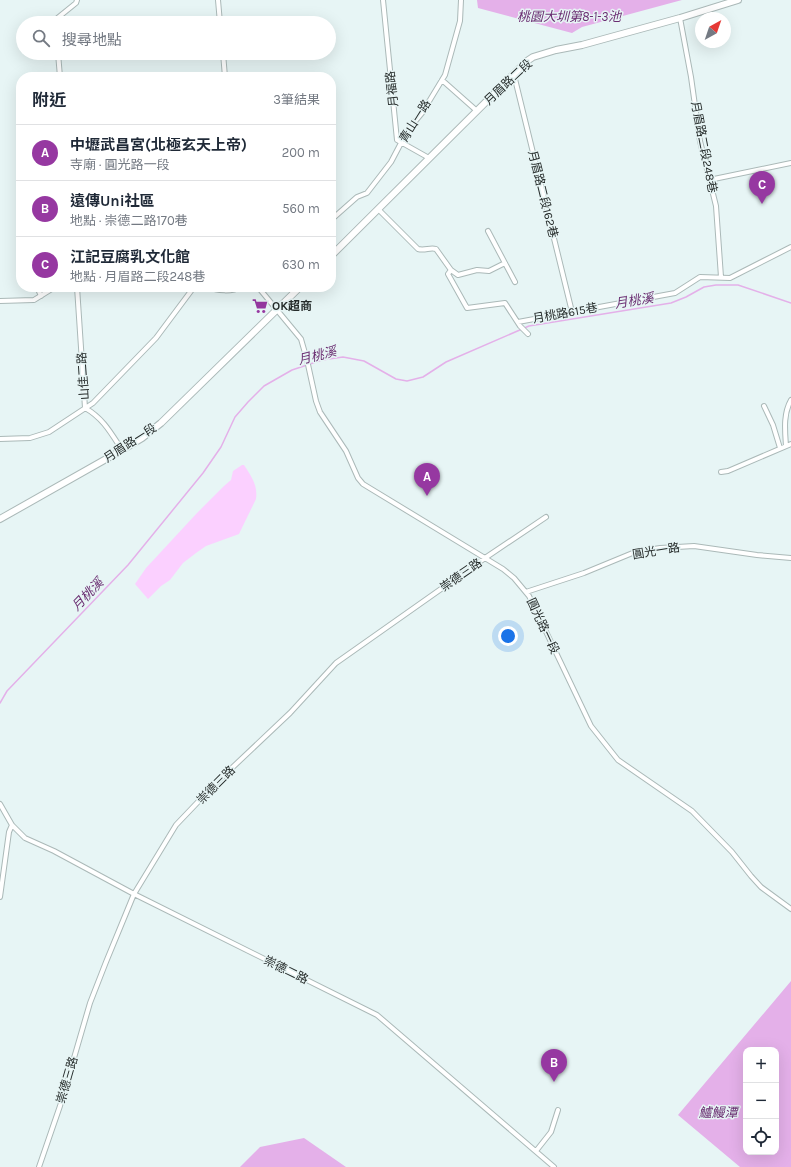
<!DOCTYPE html>
<html lang="zh-TW">
<head>
<meta charset="utf-8">
<style>
	:root { --surface:#fff; --page:#f6f6f7; --text:#1f2937; --muted:#747a83; --line:#e0e1e3; --accent:#9638a1 }
	body { margin:0; font-family:Karla,"Noto Sans TC",sans-serif; background:var(--page); color:var(--text) }
	.controls { position:absolute; right:12px; bottom:12px; display:grid; overflow:hidden; border-radius:8px; box-shadow:0 4px 16px #0002 }
	.controls button { width:36px; height:36px; display:grid; place-items:center; padding:0; border:0; border-bottom:1px solid var(--line); background:var(--surface); color:var(--text); font:20px sans-serif }
	.compass { position:absolute; left:695px; top:12px; width:36px; height:36px; border-radius:50%; background:var(--surface); box-shadow:0 4px 16px #0002; rotate:40deg }
	.you { position:absolute; left:508px; top:636px; width:14px; height:14px; margin:-10px; border:3px solid #fff; border-radius:50%; background:#1a73e8; box-shadow:0 0 0 6px #1a73e833 }
	.badge { display:grid; place-items:center; width:26px; height:26px; border-radius:50%; background:var(--accent); color:#fff; font-size:13px; font-weight:700 }
	.pin { position:absolute; translate:-50% -33px; filter:drop-shadow(0 1px 2px #0008) }
	.pin::after { content:''; position:absolute; top:21px; width:14px; height:12px; background:inherit; clip-path:polygon(0 0,100% 0,50% 100%) }
	.list { margin:0; padding:0; list-style:none }
	h2 { display:flex; justify-content:space-between; align-items:center; height:52px; margin:0; padding:0 16px; font-size:17px }
	h2 small { font-size:13px; font-weight:400; color:var(--muted) }
	.list li { display:grid; grid-template-columns:26px 1fr auto; gap:12px; align-items:center; box-sizing:border-box; height:56px; padding:0 16px; border-top:1px solid var(--line) }
	.list b { display:block; font-size:15px; white-space:nowrap }
	.list p { margin:0; font-size:13px; white-space:nowrap; color:var(--muted) }
	.list em { font-size:13px; font-style:normal; color:var(--muted) }
	.icon { flex:none; width:22px; height:22px; fill:none; stroke:currentColor; stroke-width:2; stroke-linecap:round; stroke-linejoin:round }
	.map { position:relative; flex:none; width:791px; height:1167px; overflow:hidden }
	.search { position:absolute; background:var(--surface); box-shadow:0 4px 16px #0002; left:16px; top:16px; width:320px; height:44px; display:flex; align-items:center; gap:10px; box-sizing:border-box; padding:0 14px; border-radius:22px; color:var(--muted); font-size:15px }
	.panel { position:absolute; background:var(--surface); box-shadow:0 4px 16px #0002; left:16px; top:72px; width:320px; height:220px; border-radius:16px }
	.map>svg:first-child { display:block }
	.green { fill:#fbd0ff }
	.water { fill:#e4b0e9; fill-rule:evenodd }
	.lines { fill:none; stroke-linecap:round; stroke-linejoin:round }
	.stream { stroke:#e4b0e9; stroke-width:1.5 }
	.street-casing { stroke:#abb9b8; stroke-width:6 }
	.secondary-casing { stroke:#abb9b8; stroke-width:8 }
	.street { stroke:#fff; stroke-width:4 }
	.secondary { stroke:#fff; stroke-width:6 }
	.labels { text-anchor:middle; stroke-width:3; stroke-linejoin:round; paint-order:stroke }
	.street-label { font-size:12px; fill:#262c2b; stroke:#e7f5f5 }
	.poi-label { font-size:12px; font-weight:bold; fill:#262c2b; stroke:#e7f5f5; text-anchor:start }
	.water-label { font-size:13px; font-style:italic; fill:#6a2d71; stroke:#e7f5f5 }
</style>
</head>
<body>
<div class="map">
<svg width="791" height="1167" viewBox="0 0 791 1167">
	<rect width="100%" height="100%" fill="#e7f5f5"/>
	<!-- green -->
	<path class="green" d="M242,465H244C251,476 258,485 256,499L239,534L206,546L196,553L183,563L170,580L161,586L148,599L135,584L146,568L197,513L224,486L231,480L233,471Z"/>
	<!-- water -->
	<path class="water" d="M477,0H682L582,27L572,33L478,8Z
		M791,981V1167H740L678,1115ZM746,1050H776V1152H746Z
		M304,1138L346,1167H240L260,1147Z"/>
	<g class="lines">
		<!-- stream -->
		<path class="stream" d="M0,703L7,691L128,565L203,473L221,447L235,417L248,402L264,386L292,370L322,360L343,357L364,361L396,379L407,381L423,377L446,362L529,326L671,303L686,297L704,287L716,285H738L791,303"/>
		<defs>
			<path id="street" d="M218,0L220,23
				M383,0L397,140L429,158
				M680,18L691,77L700,141L716,206L721,277
				M55,23V20L76,3L77,0
				M58,53L60,77
				M223,53L225,77
				M514,75L572,312
				M442,80L477,111
				M709,180L791,163
				M378,209L418,249C425,251 430,247 436,249L451,270L448,274L467,308L505,303L520,326L528,334
				M331,220L357,197L367,193L391,162L401,143L402,137L422,113L445,75L460,21L461,0
				M488,231L515,282
				M451,270L458,275L477,270L489,271L505,263
				M37,287L41,296
				M77,287L85,408C103,418 111,433 122,450
				M209,287C216,291 233,292 240,287
				M258,287L301,339L307,360L316,401L320,412L346,451L358,478L363,484L503,569L514,578L529,596L591,726L618,760L692,811L732,852L751,876L761,887L791,909
				M0,301L34,300L55,287
				M518,322L675,293L700,277L730,278L791,247
				M764,406L773,425L780,448
				M0,439L30,438L49,432L93,403L156,338L194,287
				M786,446C785,431 783,414 791,400
				M721,472L728,471L791,444
				M526,592L584,573L635,552L660,548L694,546L757,555L791,558
				M0,804L12,825L25,838L54,851L134,894L377,1015L554,1167
				M0,897L9,832L12,825
				M536,1151L551,1132L558,1110
				M39,1167L60,1106L90,1003L106,962L134,894L176,825L216,783L290,713L336,663L485,558L546,517"/>
			<path id="secondary" d="M331,256L527,61L533,57L556,50L582,45L680,18L738,0
				M0,519L122,450L142,438L161,423L300,287"/>
		</defs>
		<!-- street casing -->
		<use href="#street" class="street-casing"/>
		<!-- secondary casing -->
		<use href="#secondary" class="secondary-casing"/>
		<!-- street -->
		<use href="#street" class="street"/>
		<!-- secondary -->
		<use href="#secondary" class="secondary"/>
	</g>
	<!-- icons -->
	<defs>
		<symbol id="supermarket-bare" viewBox="-9 -9 18 18"><path d="M-6-5.5h2.5l.6 2H6L4.5 2H-2.5L-4.4-4H-6ZM-1.5 3.2a1.3 1.3 0 1 0 .1 0ZM3 3.2a1.3 1.3 0 1 0 .1 0Z" fill="#9638a1" stroke="#e7f5f5" stroke-width="2.5" paint-order="stroke"/></symbol>
	</defs>
	<g fill-rule="evenodd">
		<use href="#supermarket-bare" x="249" y="295" width="22" height="22"/>
	</g>
	<g class="labels">
		<!-- street labels -->
		<g class="street-label">
			<text transform="translate(508 82) rotate(-43)" y="4">月眉路二段</text>
			<text transform="translate(392 89) rotate(-96)" y="4">月福路</text>
			<text transform="translate(415 121) rotate(-58)" y="4">青山一路</text>
			<text transform="translate(704 147) rotate(79)" y="4">月眉路二段248巷</text>
			<text transform="translate(543 194) rotate(76)" y="4">月眉路二段162巷</text>
			<text transform="translate(565 313) rotate(-10)" y="4">月桃路615巷</text>
			<text transform="translate(83 376) rotate(-94)" y="4">山佳二路</text>
			<text transform="translate(130 443) rotate(-33)" y="4">月眉路一段</text>
			<text transform="translate(656 551) rotate(-9)" y="4">圓光一路</text>
			<text transform="translate(461 575) rotate(-35)" y="4">崇德三路</text>
			<text transform="translate(543 626) rotate(65)" y="4">圓光路一段</text>
			<text transform="translate(216 785) rotate(-45)" y="4">崇德三路</text>
			<text transform="translate(286 970) rotate(26)" y="4">崇德二路</text>
			<text transform="translate(67 1080) rotate(-74)" y="4">崇德三路</text>
		</g>
		<!-- poi labels -->
		<g class="poi-label">
			<text x="272" y="310">OK超商</text>
		</g>
		<!-- water labels -->
		<g class="water-label">
			<text x="569" y="21">桃園大圳第8-1-3池</text>
			<text transform="translate(634 300) rotate(-9)" y="5">月桃溪</text>
			<text transform="translate(317 355) rotate(-14)" y="5">月桃溪</text>
			<text transform="translate(87 594) rotate(-46)" y="5">月桃溪</text>
			<text x="718" y="1117">鱸鰻潭</text>
		</g>
	</g>
</svg>
<div class="controls">
<button>+</button>
<button>−</button>
<button><svg class="icon" aria-label="locate" viewBox="0 0 24 24"><circle cx="12" cy="12" r="6"/><path d="M12 2v4M12 18v4M2 12h4M18 12h4"/></svg></button>
</div>
<svg class="compass" viewBox="-18 -18 36 36"><path d="M0-13l5 13h-10z" fill="#e53935"/><path d="M0 13l5-13h-10z" fill="#747a83"/></svg>
<div class="you"></div>
<div class="pin badge" style="left:427px;top:496px">A</div>
<div class="pin badge" style="left:554px;top:1082px">B</div>
<div class="pin badge" style="left:762px;top:204px">C</div>
<div class="search"><svg class="icon" aria-label="search" viewBox="0 0 24 24"><circle cx="10" cy="10" r="6"/><path d="M15 15l6 6"/></svg>搜尋地點</div>
<section class="panel">
<h2>附近<small>3筆結果</small></h2>
<ul class="list">
<li><span class="badge">A</span><div><b>中壢武昌宮(北極玄天上帝)</b><p>寺廟 · 圓光路一段</p></div><em>200 m</em></li>
<li><span class="badge">B</span><div><b>遠傳Uni社區</b><p>地點 · 崇德二路170巷</p></div><em>560 m</em></li>
<li><span class="badge">C</span><div><b>江記豆腐乳文化館</b><p>地點 · 月眉路二段248巷</p></div><em>630 m</em></li>
</ul>
</section>
</div>
</body>
</html>
